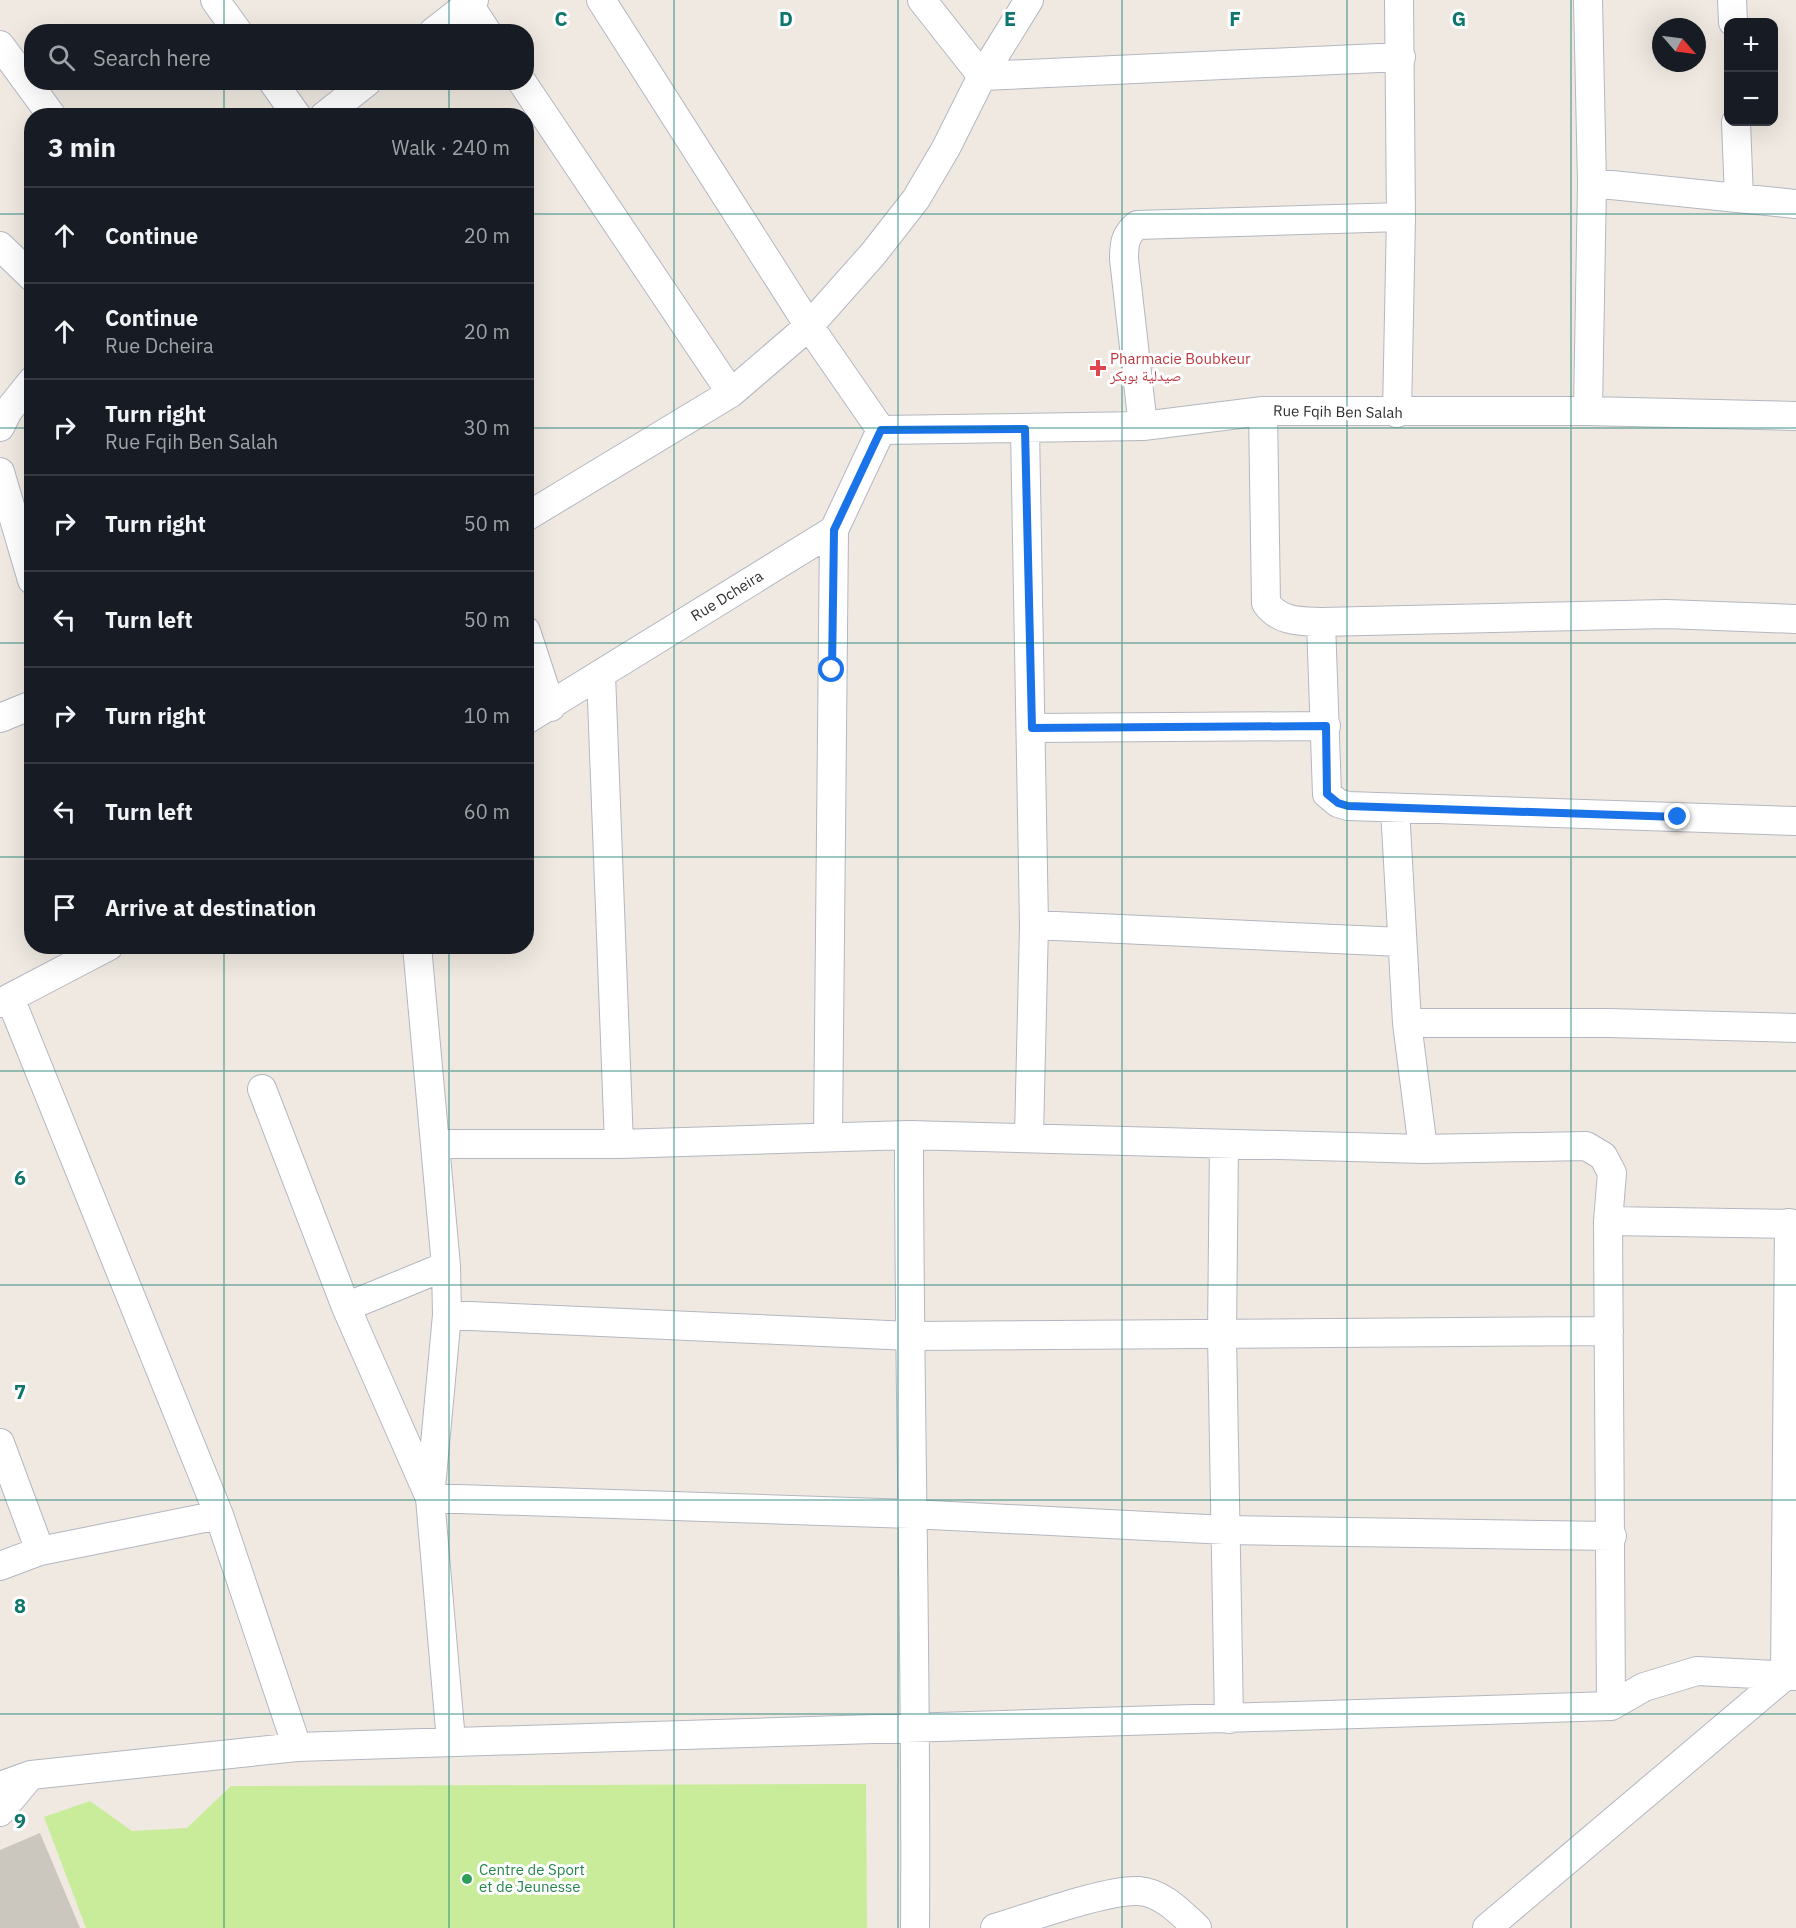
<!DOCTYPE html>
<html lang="en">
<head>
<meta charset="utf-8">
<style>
	:root { --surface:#171b24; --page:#242831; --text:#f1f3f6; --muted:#9ea1a6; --line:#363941 }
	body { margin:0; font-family:"IBM Plex Sans","Noto Naskh Arabic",sans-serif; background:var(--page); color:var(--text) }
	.controls { position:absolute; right:18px; top:18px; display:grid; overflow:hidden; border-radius:12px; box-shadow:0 6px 24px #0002 }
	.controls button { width:54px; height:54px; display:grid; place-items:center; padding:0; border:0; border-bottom:2px solid var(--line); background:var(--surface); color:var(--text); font:30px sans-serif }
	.compass { position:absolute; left:1652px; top:18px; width:54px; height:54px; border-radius:50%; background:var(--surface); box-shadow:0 6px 24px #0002; rotate:118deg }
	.stop { position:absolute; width:18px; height:18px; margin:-14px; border:4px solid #1a73e8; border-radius:50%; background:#fff }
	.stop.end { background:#1a73e8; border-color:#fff; box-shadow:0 2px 6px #0008 }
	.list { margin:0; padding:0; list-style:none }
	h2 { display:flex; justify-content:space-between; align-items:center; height:78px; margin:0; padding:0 24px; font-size:26px }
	h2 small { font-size:20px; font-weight:400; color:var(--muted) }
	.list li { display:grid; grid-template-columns:39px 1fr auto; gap:18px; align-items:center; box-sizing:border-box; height:96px; padding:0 24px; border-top:2px solid var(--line) }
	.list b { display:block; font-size:22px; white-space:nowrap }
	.list p { margin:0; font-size:20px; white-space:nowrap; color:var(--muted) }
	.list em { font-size:20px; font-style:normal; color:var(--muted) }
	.icon { flex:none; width:33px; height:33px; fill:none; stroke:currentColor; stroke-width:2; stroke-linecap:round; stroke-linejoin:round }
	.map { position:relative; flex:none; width:1796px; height:1928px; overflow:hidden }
	.search { position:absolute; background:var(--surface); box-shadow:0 6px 24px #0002; left:24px; top:24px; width:510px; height:66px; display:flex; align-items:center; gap:15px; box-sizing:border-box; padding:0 21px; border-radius:24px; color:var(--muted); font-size:22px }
	.panel { position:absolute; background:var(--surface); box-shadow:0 6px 24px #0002; left:24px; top:108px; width:510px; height:846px; border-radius:24px }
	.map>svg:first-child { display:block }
	.pitch { fill:#c9ec9a }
	.building { fill:#cbc7bf }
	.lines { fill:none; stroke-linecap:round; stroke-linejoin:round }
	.street-casing { stroke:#b4b7c1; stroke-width:30 }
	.street { stroke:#fff; stroke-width:28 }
	.route { stroke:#1a73e8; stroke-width:8 }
	.grid { fill:none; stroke:#0f766e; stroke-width:1.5; stroke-opacity:0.55 }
	.health-dot { fill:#e0444e; stroke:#fff; stroke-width:2 }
	.leisure-dot { fill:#2e9e5b; stroke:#fff; stroke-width:2 }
	.labels { text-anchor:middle; stroke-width:6; stroke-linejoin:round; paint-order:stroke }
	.health-label { font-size:15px; fill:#be3a42; stroke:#fff; text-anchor:start }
	.street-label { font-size:15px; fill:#2e2e2e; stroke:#fff }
	.leisure-label { font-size:15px; fill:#27864d; stroke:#fff; text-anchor:start }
	.grid-label { font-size:20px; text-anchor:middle; font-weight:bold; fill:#0f766e; stroke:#fff; stroke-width:6; stroke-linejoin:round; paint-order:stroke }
</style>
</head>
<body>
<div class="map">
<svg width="1796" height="1928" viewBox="0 0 1796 1928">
	<rect width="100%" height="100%" fill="#efe9e1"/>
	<!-- pitch -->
	<path class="pitch" d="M866,1784L867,1928H86L44,1817L90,1801L132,1831L187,1828L231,1786Z"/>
	<!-- building -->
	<path class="building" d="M40,1833L80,1928H0V1850Z"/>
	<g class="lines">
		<defs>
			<path id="street" d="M215,0L238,32
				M466,0L487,32
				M601,0L809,326L881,430
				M922,0L982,76L1401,57
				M1588,0L1592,183L1588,411
				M1732,0L1733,22
				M433,32L474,0
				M0,45L52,116
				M273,82L297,116
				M522,82L731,393
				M324,116L367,82
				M1736,122L1739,198
				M1592,183L1796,204
				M0,246L32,277
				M1263,411L1266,603C1279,622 1300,621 1321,622L1666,614L1796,619
				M1397,413L1401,217L1399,0
				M1143,426L1124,259C1124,244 1125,235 1137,225L1401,217
				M0,427L8,411L32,381
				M1025,429L1034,925L1029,1136
				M881,430L1143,426L1263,411H1588L1796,416
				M0,472L32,580
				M526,517L731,393L809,326L873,254L916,199L946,148L982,76L1029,0
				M1321,622L1327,794L1338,803L1348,806L1796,821
				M526,631L551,707
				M601,674L619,1144
				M0,718L32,705
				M526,720L834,530L881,430
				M1032,728L1326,726
				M1395,808L1407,1023L1423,1149
				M1034,925L1401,942
				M417,946L446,1266L447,1315L430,1498L451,1741
				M10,998L219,1515L297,1747
				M0,1003L109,946
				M1407,1023H1609L1796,1028
				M262,1089L346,1307L430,1498L911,1514L1226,1530L1612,1536
				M909,1135C909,1399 917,1663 915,1928
				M828,1136L834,530
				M436,1144H619L909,1135L1423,1149L1586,1146L1603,1156L1612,1173L1608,1221L1611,1706
				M1224,1144L1222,1335L1229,1719
				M1608,1221L1796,1224
				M346,1307L446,1266
				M447,1315L910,1336L1609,1331
				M0,1443L40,1551
				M0,1566L40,1551L219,1515
				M0,1786L31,1775L297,1747L1611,1706L1644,1687L1697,1671L1796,1676
				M0,1812L30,1776
				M995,1928C1029,1918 1107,1889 1139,1891C1163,1893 1181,1913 1197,1928
				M1487,1928L1785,1676L1789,1223"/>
		</defs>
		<!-- street casing -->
		<use href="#street" class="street-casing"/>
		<!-- street -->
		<use href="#street" class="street"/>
	</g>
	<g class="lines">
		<!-- route -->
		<path class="route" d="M832,670L834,530L881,430L1025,429L1032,728L1326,726L1327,794L1338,803L1348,806L1678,817"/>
	</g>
	<!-- grid -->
	<path class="grid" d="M224,0V32M449,0V32M674,0V1928M898,0V1928M1122,0V1928M1347,0V1928M1571,0V1928M224,82V116M449,82V116M0,214H32M526,214H1796M0,428H32M526,428H1796M0,643H32M526,643H1796M0,857H32M526,857H1796M224,946V1928M449,946V1928M0,1071H1796M0,1285H1796M0,1500H1796M0,1714H1796"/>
	<!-- markers -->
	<path class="health-dot" d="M1095 359h6v6h6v6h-6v6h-6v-6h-6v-6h6z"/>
	<circle class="leisure-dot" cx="467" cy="1879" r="6"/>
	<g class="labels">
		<!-- health labels -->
		<g class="health-label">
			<text x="1110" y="364">Pharmacie Boubkeur<tspan x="1110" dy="17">صيدلية بوبكر</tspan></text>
		</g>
		<!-- street labels -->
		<g class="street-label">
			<text transform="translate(1338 412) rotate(1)" y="5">Rue Fqih Ben Salah</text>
			<text transform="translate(727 596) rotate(-32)" y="5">Rue Dcheira</text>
		</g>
		<!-- leisure labels -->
		<g class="leisure-label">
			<text x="479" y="1875">Centre de Sport<tspan x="479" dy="17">et de Jeunesse</tspan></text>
		</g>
	</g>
	<g class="grid-label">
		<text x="561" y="26">C</text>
		<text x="786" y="26">D</text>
		<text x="1010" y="26">E</text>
		<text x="1235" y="26">F</text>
		<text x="1459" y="26">G</text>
		<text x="20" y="1185">6</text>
		<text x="20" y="1399">7</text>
		<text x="20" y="1613">8</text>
		<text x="20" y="1828">9</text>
	</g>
</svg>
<div class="controls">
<button>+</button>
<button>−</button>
</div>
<svg class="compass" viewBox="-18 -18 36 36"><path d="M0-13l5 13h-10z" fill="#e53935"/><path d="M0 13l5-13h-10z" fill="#9ea1a6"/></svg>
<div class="stop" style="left:832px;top:670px"></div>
<div class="stop end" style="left:1678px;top:817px"></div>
<div class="search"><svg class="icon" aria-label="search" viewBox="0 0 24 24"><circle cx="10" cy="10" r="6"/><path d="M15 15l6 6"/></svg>Search here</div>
<section class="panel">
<h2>3 min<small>Walk · 240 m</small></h2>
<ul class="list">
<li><svg class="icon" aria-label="ahead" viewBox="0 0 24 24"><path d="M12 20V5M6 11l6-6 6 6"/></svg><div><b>Continue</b></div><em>20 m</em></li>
<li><svg class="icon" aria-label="ahead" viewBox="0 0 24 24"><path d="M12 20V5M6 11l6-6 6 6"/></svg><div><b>Continue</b><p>Rue Dcheira</p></div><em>20 m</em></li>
<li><svg class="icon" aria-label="right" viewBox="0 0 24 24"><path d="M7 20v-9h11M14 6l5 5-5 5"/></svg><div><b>Turn right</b><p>Rue Fqih Ben Salah</p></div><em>30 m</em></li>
<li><svg class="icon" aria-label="right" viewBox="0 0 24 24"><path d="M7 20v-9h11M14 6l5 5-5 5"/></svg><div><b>Turn right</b></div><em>50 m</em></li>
<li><svg class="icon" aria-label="left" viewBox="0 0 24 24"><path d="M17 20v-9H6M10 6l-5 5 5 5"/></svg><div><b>Turn left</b></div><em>50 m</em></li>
<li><svg class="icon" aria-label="right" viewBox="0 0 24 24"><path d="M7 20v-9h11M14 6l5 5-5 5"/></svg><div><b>Turn right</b></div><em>10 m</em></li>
<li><svg class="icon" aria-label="left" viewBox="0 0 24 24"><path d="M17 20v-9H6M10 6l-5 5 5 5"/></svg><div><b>Turn left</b></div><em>60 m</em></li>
<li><svg class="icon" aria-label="arrive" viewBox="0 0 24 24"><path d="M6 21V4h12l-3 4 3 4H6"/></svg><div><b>Arrive at destination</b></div></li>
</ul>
</section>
</div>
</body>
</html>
